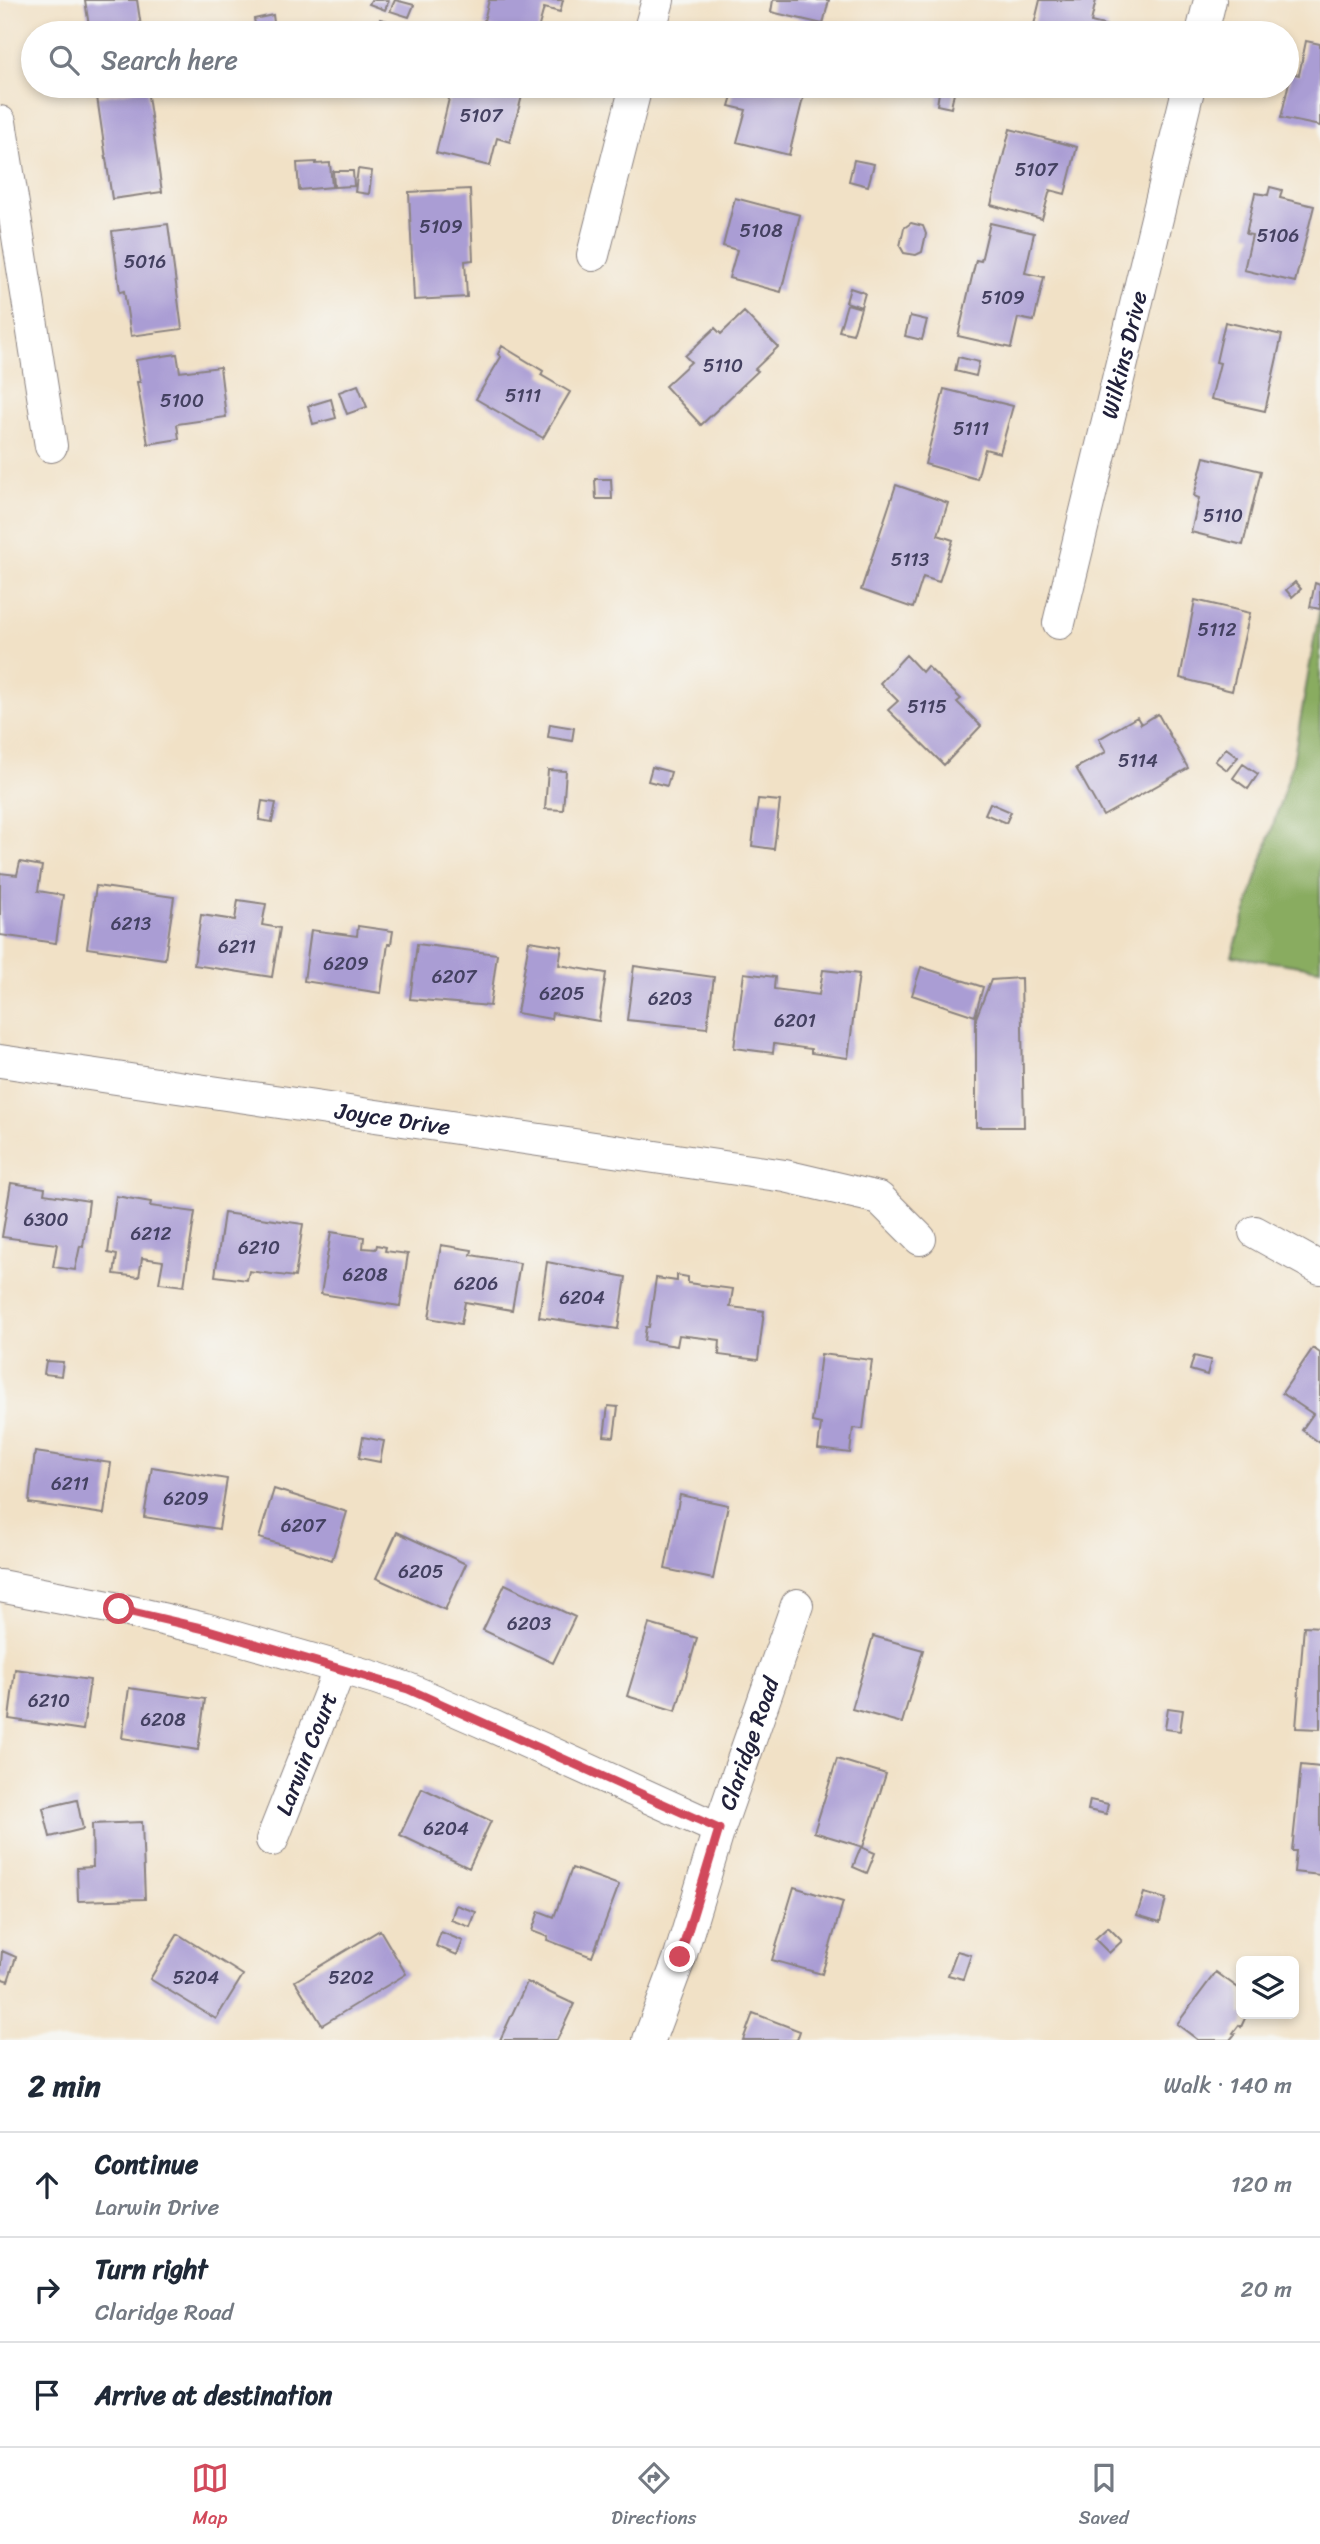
<!DOCTYPE html>
<html lang="en">
<head>
<meta charset="utf-8">
<style>
	:root { --surface:#fff; --page:#f6f6f7; --text:#1f2937; --muted:#747a83; --line:#e0e1e3; --accent:#d1495b }
	body { margin:0; font-family:Sriracha,sans-serif; background:var(--page); color:var(--text) }
	.controls { position:absolute; right:21px; bottom:21px; display:grid; overflow:hidden; border-radius:10px; box-shadow:0 4px 10px #0003 }
	.controls button { width:63px; height:63px; display:grid; place-items:center; padding:0; border:0; border-bottom:2px solid var(--line); background:var(--surface); color:var(--text); font:35px sans-serif }
	.stop { position:absolute; width:21px; height:21px; margin:-16px; border:5px solid #d1495b; border-radius:50%; background:#fff }
	.stop.end { background:#d1495b; border-color:#fff; box-shadow:0 2px 7px #0008 }
	.list { margin:0; padding:0; list-style:none }
	h2 { display:flex; justify-content:space-between; align-items:center; height:91px; margin:0; padding:0 28px; font-size:30px }
	h2 small { font-size:23px; font-weight:400; color:var(--muted) }
	.list li { display:grid; grid-template-columns:46px 1fr auto; gap:21px; align-items:center; box-sizing:border-box; height:105px; padding:0 28px; border-top:2px solid var(--line) }
	.list b { display:block; font-size:26px; white-space:nowrap }
	.list p { margin:0; font-size:23px; white-space:nowrap; color:var(--muted) }
	.list em { font-size:23px; font-style:normal; color:var(--muted) }
	.icon { flex:none; width:38px; height:38px; fill:none; stroke:currentColor; stroke-width:2; stroke-linecap:round; stroke-linejoin:round }
	.map { position:relative; flex:none; width:1320px; height:2040px; overflow:hidden }
	.search { position:absolute; background:var(--surface); box-shadow:0 4px 10px #0003; left:21px; right:21px; top:21px; height:77px; display:flex; align-items:center; gap:18px; box-sizing:border-box; padding:0 24px; border-radius:38px; color:var(--muted); font-size:26px }
	.sheet { height:406px; background:var(--surface) }
	nav { display:flex; justify-content:space-around; align-items:center; box-sizing:border-box; height:98px; border-top:2px solid var(--line); background:var(--surface); font-size:19px; color:var(--muted) }
	nav a { display:grid; justify-items:center; gap:4px }
	nav .on { color:var(--accent) }
	.map>svg:first-child { display:block }
	.forest { fill:#89ac61; stroke:#56674e; stroke-width:2 }
	.building { fill:#aa9dd4 }
	.lines { fill:none; stroke-linecap:round; stroke-linejoin:round }
	.street-casing { stroke:#8a8280; stroke-width:34 }
	.street { stroke:#fff; stroke-width:32 }
	.route { stroke:#d1495b; stroke-width:9 }
	.labels { text-anchor:middle; stroke-width:5; stroke-linejoin:round; paint-order:stroke }
	.number-label { font-size:19px; fill:#444161 }
	.street-label { font-size:23px; fill:#22223b; stroke:#f6f6f2 }
</style>
</head>
<body>
<div class="map">
<svg width="1320" height="2040" viewBox="0 0 1320 2040">
	<rect width="100%" height="100%" fill="#f6f6f2"/>
	<filter id="ink" filterUnits="userSpaceOnUse"><feTurbulence type="fractalNoise" baseFrequency=".0143" numOctaves="2"/><feDisplacementMap in="SourceGraphic" scale="14" xChannelSelector="R" yChannelSelector="G"/><feConvolveMatrix kernelMatrix="1 2 1 2 8 2 1 2 1" color-interpolation-filters="sRGB"/></filter>
	<filter id="wash" filterUnits="userSpaceOnUse"><feTurbulence type="fractalNoise" baseFrequency=".00686" numOctaves="4" result="noise"/><feDisplacementMap in="SourceGraphic" scale="28" xChannelSelector="R" yChannelSelector="G"/><feGaussianBlur stdDeviation="1.57" result="paint"/><feColorMatrix in="noise" values="0 0 0 0 0 0 0 0 0 0 0 0 0 0 0 0 0 1.4 0 .05"/><feComposite in="paint" operator="in"/></filter>
	<g filter="url(#wash)">
		<rect width="100%" height="100%" fill="#f1e1c6"/>
		<!-- forest -->
		<path class="forest" d="M1320,606V969L1232,956L1293,762Z"/>
		<g id="blocks">
			<!-- building -->
			<path class="building" d="M85,0H137L142,33H90Z
				M371,0H389L385,10L369,4Z
				M395,0L414,5L409,17L390,11Z
				M489,0H563L560,12L544,8L537,33H514L483,25Z
				M773,0H829L823,24L771,12Z
				M1040,0H1096L1091,22L1108,26L1106,33H1032Z
				M273,15L275,30L257,33L254,19Z
				M380,19L399,24L396,33L376,31Z
				M404,25L428,33H401Z
				M1306,41L1320,44V126L1281,118L1291,73L1299,75Z
				M452,86H512L511,89L523,92L510,142L497,138L490,166L436,153Z
				M735,86H806L789,155L737,142L746,110L729,106Z
				M940,86L955,87L951,108L937,105Z
				M147,89L162,192L112,199L97,97Z
				M1010,129L1077,147L1065,194L1050,190L1042,219L991,205Z
				M854,160L874,164L868,186L849,181Z
				M316,162V164L330,163L332,187L299,190L297,163Z
				M358,169L372,171L369,194L355,192Z
				M333,171H353L354,186L334,187Z
				M1270,187L1282,190L1280,198L1314,206L1295,282L1244,270L1252,235L1246,234L1255,193L1268,195Z
				M470,189L473,260L465,261L467,297L414,300L409,192Z
				M735,198L800,215L781,292L729,278L737,250L723,246Z
				M911,223L923,226L926,234L922,252L916,255L904,253L900,246L904,228Z
				M990,223L1034,233L1025,273L1044,277L1034,321L1018,318L1011,348L958,336L976,260L981,261Z
				M168,224L182,329L131,336L124,291L120,292L112,231Z
				M850,288L865,293L861,307L846,302Z
				M847,304L861,308L853,334L839,331Z
				M744,312L778,347L755,369L758,371L701,425L665,386L691,362L685,356L715,328L721,334Z
				M910,316L927,320L922,340L905,336Z
				M1225,322L1282,335L1265,411L1211,399L1220,363L1216,362Z
				M502,346L543,371L541,375L570,392L543,438L476,399L501,357L498,354Z
				M177,354L180,372L220,367L226,417L177,424L179,439L148,444L137,382H140L136,360Z
				M958,357L979,362L976,376L955,371Z
				M358,385L367,407L347,414L339,392Z
				M944,389L1013,406L1000,453L985,449L977,479L925,464Z
				M331,399L336,418L313,424L308,406Z
				M1204,457L1261,471L1243,545L1191,532L1199,498L1194,496Z
				M595,479H611L612,499H596Z
				M896,485L948,503L938,535L953,540L939,582L923,577L913,608L861,590Z
				M1295,582L1301,589L1292,597L1286,590Z
				M1315,583L1320,585V609L1310,607Z
				M1195,600L1250,613L1232,691L1180,678Z
				M906,655L922,672L927,666L961,699L957,702L981,726L944,765L888,710L898,701L880,683Z
				M1158,714L1188,768L1103,816L1076,768L1106,752L1099,739L1137,717L1141,724Z
				M550,724L574,728L572,741L548,737Z
				M1226,748L1238,757L1227,770L1215,761Z
				M1243,764L1258,774L1248,789L1233,778Z
				M652,767L671,772L667,786L648,781Z
				M548,770L566,771L563,810L545,809Z
				M758,799L780,801L774,849L752,846Z
				M262,801L276,803L272,822L259,820Z
				M990,803L1011,812L1006,823L985,814Z
				M20,862L42,866L38,891L63,895L56,943L0,935V873L17,875Z
				M96,886L174,897L165,959L87,948Z
				M238,900L266,904L262,925L280,928L272,977L194,965L201,915L235,920Z
				M358,926L393,931L391,944H388L381,993L304,981L311,930L357,936Z
				M529,941L562,946L559,965L606,973L599,1021L552,1013L551,1019L517,1013Z
				M417,944L497,954L490,1006L410,999Z
				M634,966L714,977L707,1028L627,1020Z
				M921,967L983,987L975,1016L912,995Z
				M823,970L859,974L848,1058L811,1053V1049L774,1044L773,1053L734,1048L744,973L775,977L774,989L819,995Z
				M1021,978L1024,1127H976V1018L991,980Z
				M11,1183L45,1188L44,1194L89,1201L83,1247L80,1246L75,1270L53,1267L57,1244L2,1237Z
				M116,1196L151,1202L150,1206L195,1212L184,1286L159,1283L163,1261L142,1258L139,1277L114,1274L117,1255L108,1253Z
				M224,1213L303,1224L295,1277L249,1271L247,1280L215,1276Z
				M331,1232L364,1237L363,1248L376,1249L377,1245L386,1247L385,1251L408,1254L400,1306L321,1294Z
				M441,1245L472,1250L471,1255L520,1263L512,1310L465,1302L461,1324L429,1318Z
				M547,1262L626,1277L618,1329L539,1317Z
				M677,1275L688,1277V1283L733,1289L730,1307L764,1311L758,1360L719,1355L720,1340L679,1335L677,1346L644,1341L646,1327H649L656,1278L677,1281Z
				M1313,1348L1320,1353V1443L1302,1430L1313,1414L1282,1393Z
				M821,1354L872,1360L863,1429L853,1428L850,1453L818,1449L821,1424L812,1422Z
				M1194,1356L1211,1360L1207,1375L1190,1370Z
				M46,1361L63,1362L61,1376L44,1374Z
				M608,1406L618,1407L614,1437L604,1436Z
				M363,1437L384,1441L380,1462L359,1458Z
				M35,1452L111,1463L104,1514L29,1503Z
				M152,1467L227,1479L219,1529L144,1517Z
				M274,1489L347,1512L332,1560L259,1538Z
				M680,1495L728,1505L713,1579L665,1569Z
				M397,1532L466,1564L445,1610L376,1578Z
				M505,1584L575,1617L553,1663L483,1630Z
				M649,1624L697,1638L676,1711L627,1696Z
				M1304,1626L1320,1627V1729L1296,1728Z
				M873,1636L923,1650L902,1723L852,1709Z
				M15,1669L90,1680L83,1730L9,1719Z
				M129,1688L205,1699L198,1750L122,1738Z
				M1168,1708L1183,1710L1180,1731L1165,1729Z
				M837,1759L886,1774L863,1847L814,1832Z
				M1301,1765L1320,1767V1875L1294,1872L1296,1851H1292Z
				M422,1788L491,1821L469,1868L400,1835Z
				M77,1800L83,1829L50,1837L43,1808Z
				M1090,1800L1108,1804L1106,1814L1088,1810Z
				M142,1822L145,1899L78,1901L77,1868L93,1867L92,1824Z
				M861,1847L875,1853L867,1873L853,1867Z
				M572,1868L619,1885L592,1957L547,1940L548,1937L532,1931L539,1911L554,1917Z
				M794,1887L843,1902L822,1974L772,1960Z
				M1144,1893L1166,1899L1160,1922L1137,1915Z
				M456,1905L476,1912L470,1927L451,1920Z
				M1108,1927L1122,1941L1109,1953L1095,1939Z
				M380,1930L406,1974L322,2025L295,1981Z
				M441,1932L463,1941L457,1955L436,1946Z
				M178,1934L243,1975L216,2019L150,1979Z
				M2,1951L16,1957L8,1981L0,1978Z
				M957,1951L971,1955L963,1979L948,1975Z
				M1216,1972L1241,1990V2014H1250L1248,2017L1246,2016L1241,2027L1239,2025L1233,2033L1235,2034L1230,2040H1198L1177,2024Z
				M527,1982L574,2004L557,2040H500Z
				M753,2013L800,2031L797,2040H743Z"/>
		</g>
	</g>
	<g filter="url(#ink)">
		<use href="#blocks" fill-opacity="0" stroke="#8a8280" stroke-width="2"/>
		<g class="lines">
			<defs>
				<g id="street">
					<path d="M649,33L658,0"/>
					<path d="M1202,33L1210,0"/>
					<path d="M0,122L51,446"/>
					<path d="M593,255L636,86"/>
					<path id="s1" d="M1059,623L1189,86"/>
					<path id="s2" d="M0,1061L785,1176L879,1198L920,1239"/>
					<path d="M1255,1232L1320,1268"/>
					<path d="M0,1586L119,1609L205,1629L376,1678L408,1689L481,1721L719,1829"/>
					<path id="s3" d="M272,1840L340,1668"/>
					<path id="s4" d="M649,2040L680,1957L719,1829L797,1605"/>
				</g>
			</defs>
			<!-- street casing -->
			<use href="#street" class="street-casing"/>
			<!-- street -->
			<use href="#street" class="street"/>
		</g>
	</g>
	<g class="lines" filter="url(#ink)">
		<!-- route -->
		<path class="route" d="M119,1609L205,1629L408,1689L719,1829L680,1957"/>
	</g>
	<g class="labels">
		<!-- number labels -->
		<g class="number-label">
			<text x="481" y="122">5107</text>
			<text x="1036" y="176">5107</text>
			<text x="441" y="233">5109</text>
			<text x="761" y="237">5108</text>
			<text x="1278" y="242">5106</text>
			<text x="145" y="268">5016</text>
			<text x="1003" y="304">5109</text>
			<text x="723" y="372">5110</text>
			<text x="523" y="402">5111</text>
			<text x="182" y="407">5100</text>
			<text x="971" y="435">5111</text>
			<text x="1223" y="522">5110</text>
			<text x="910" y="566">5113</text>
			<text x="1217" y="636">5112</text>
			<text x="927" y="713">5115</text>
			<text x="1138" y="767">5114</text>
			<text x="131" y="930">6213</text>
			<text x="237" y="953">6211</text>
			<text x="346" y="970">6209</text>
			<text x="454" y="983">6207</text>
			<text x="562" y="1000">6205</text>
			<text x="670" y="1005">6203</text>
			<text x="795" y="1027">6201</text>
			<text x="46" y="1226">6300</text>
			<text x="151" y="1240">6212</text>
			<text x="259" y="1254">6210</text>
			<text x="365" y="1281">6208</text>
			<text x="476" y="1290">6206</text>
			<text x="582" y="1304">6204</text>
			<text x="70" y="1490">6211</text>
			<text x="186" y="1505">6209</text>
			<text x="303" y="1532">6207</text>
			<text x="421" y="1578">6205</text>
			<text x="529" y="1630">6203</text>
			<text x="49" y="1707">6210</text>
			<text x="163" y="1726">6208</text>
			<text x="446" y="1835">6204</text>
			<text x="196" y="1984">5204</text>
			<text x="351" y="1984">5202</text>
		</g>
		<!-- street labels -->
		<g class="street-label">
			<text dy="8" stroke="none"><textPath href="#s1" startOffset="276">Wilkins Drive</textPath></text>
			<text dy="8" stroke="none"><textPath href="#s2" startOffset="397">Joyce Drive</textPath></text>
			<text dy="8" stroke="none"><textPath href="#s4" startOffset="313">Claridge Road</textPath></text>
			<text dy="8" stroke="none"><textPath href="#s3" startOffset="93">Larwin Court</textPath></text>
		</g>
	</g>
</svg>
<div class="controls">
<button><svg class="icon" aria-label="layers" viewBox="0 0 24 24"><path d="M12 4l9 5-9 5-9-5zM3 14l9 5 9-5"/></svg></button>
</div>
<div class="stop" style="left:119px;top:1609px"></div>
<div class="stop end" style="left:680px;top:1957px"></div>
<div class="search"><svg class="icon" aria-label="search" viewBox="0 0 24 24"><circle cx="10" cy="10" r="6"/><path d="M15 15l6 6"/></svg>Search here</div>
</div>
<section class="sheet">
<h2>2 min<small>Walk · 140 m</small></h2>
<ul class="list">
<li><svg class="icon" aria-label="ahead" viewBox="0 0 24 24"><path d="M12 20V5M6 11l6-6 6 6"/></svg><div><b>Continue</b><p>Larwin Drive</p></div><em>120 m</em></li>
<li><svg class="icon" aria-label="right" viewBox="0 0 24 24"><path d="M7 20v-9h11M14 6l5 5-5 5"/></svg><div><b>Turn right</b><p>Claridge Road</p></div><em>20 m</em></li>
<li><svg class="icon" aria-label="arrive" viewBox="0 0 24 24"><path d="M6 21V4h12l-3 4 3 4H6"/></svg><div><b>Arrive at destination</b></div></li>
</ul>
</section>
<nav>
<a class="on"><svg class="icon" aria-label="map" viewBox="0 0 24 24"><path d="M3 6l6-2 6 2 6-2v14l-6 2-6-2-6 2zM9 4v14M15 6v14"/></svg>Map</a>
<a><svg class="icon" aria-label="directions" viewBox="0 0 24 24"><path d="M12 3l9 9-9 9-9-9zM9 14v-3h6M13 9l2 2-2 2"/></svg>Directions</a>
<a><svg class="icon" aria-label="saved" viewBox="0 0 24 24"><path d="M7 4h10v16l-5-4-5 4z"/></svg>Saved</a>
</nav>
</body>
</html>
